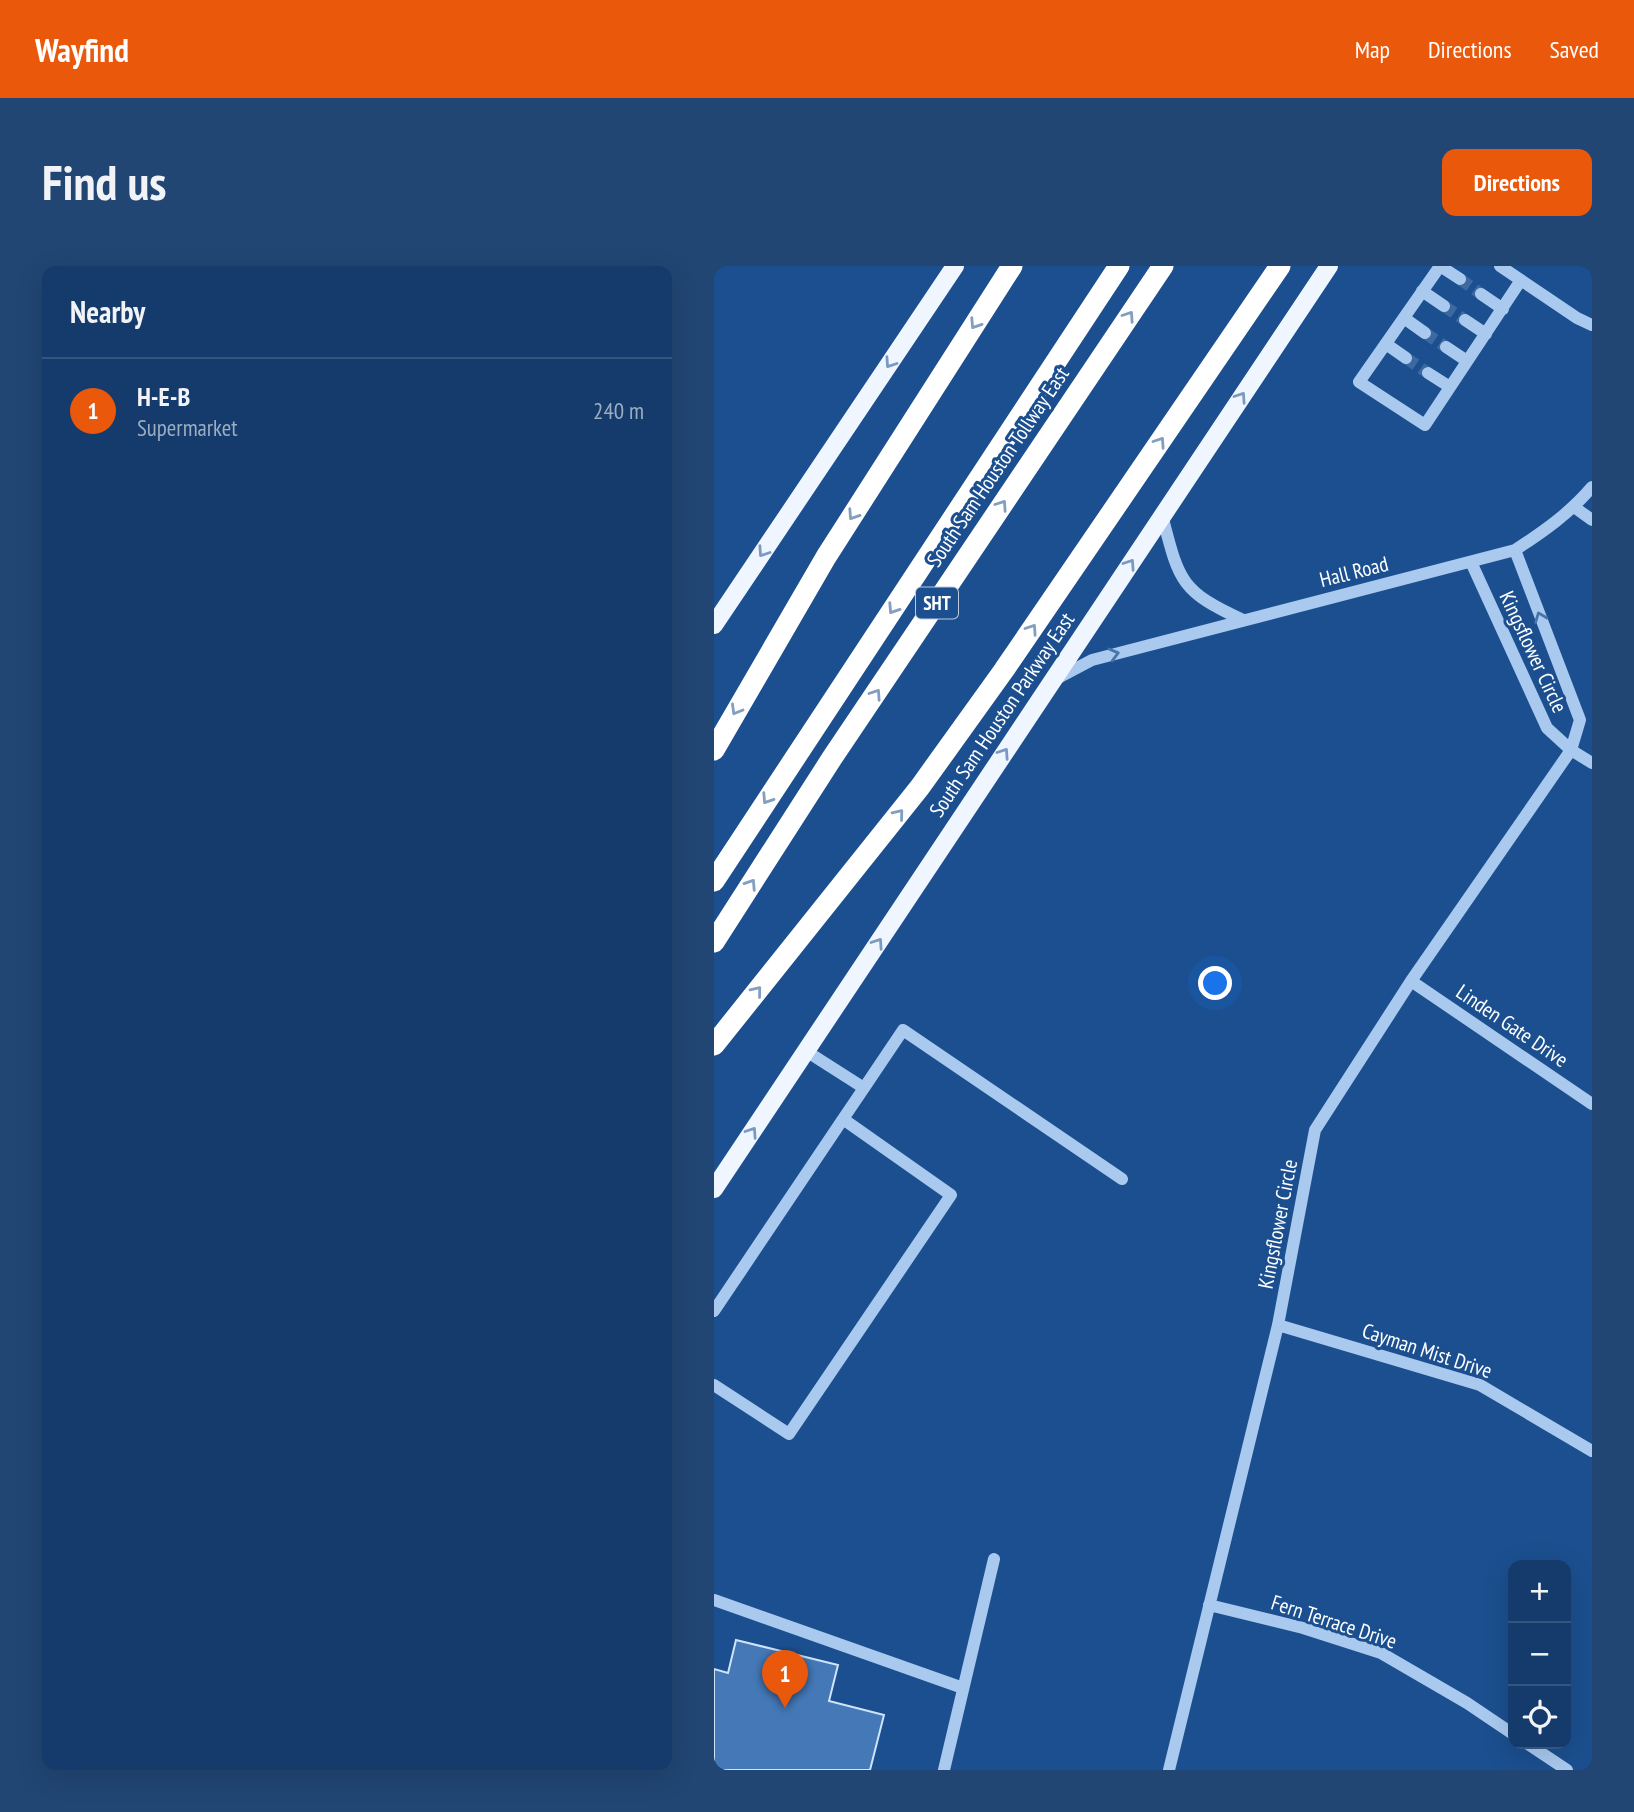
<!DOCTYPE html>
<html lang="en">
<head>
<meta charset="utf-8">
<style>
	:root { --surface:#143b6b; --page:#214673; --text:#f1f3f6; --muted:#9dadc1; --line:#33557e; --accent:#ea580c }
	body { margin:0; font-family:"PT Sans Narrow",sans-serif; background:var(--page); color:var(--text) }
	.controls { position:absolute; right:21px; bottom:21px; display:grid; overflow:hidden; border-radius:14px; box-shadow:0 7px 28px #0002 }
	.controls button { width:63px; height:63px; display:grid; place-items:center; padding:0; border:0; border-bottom:2px solid var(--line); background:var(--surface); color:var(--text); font:35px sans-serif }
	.you { position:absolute; left:502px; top:718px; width:24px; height:24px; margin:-18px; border:5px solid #fff; border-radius:50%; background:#1a73e8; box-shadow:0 0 0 10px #1a73e833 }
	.badge { display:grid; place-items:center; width:46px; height:46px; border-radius:50%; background:var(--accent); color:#fff; font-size:23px; font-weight:700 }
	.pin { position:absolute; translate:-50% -58px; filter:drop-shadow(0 2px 4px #0008) }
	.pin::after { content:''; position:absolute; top:37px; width:24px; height:21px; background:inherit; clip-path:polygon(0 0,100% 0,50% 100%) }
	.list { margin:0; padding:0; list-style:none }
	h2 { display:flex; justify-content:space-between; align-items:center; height:91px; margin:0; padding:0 28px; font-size:30px }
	h2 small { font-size:23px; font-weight:400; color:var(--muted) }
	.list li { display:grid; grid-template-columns:46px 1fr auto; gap:21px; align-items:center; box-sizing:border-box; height:105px; padding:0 28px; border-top:2px solid var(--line) }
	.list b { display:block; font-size:26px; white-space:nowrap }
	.list p { margin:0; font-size:23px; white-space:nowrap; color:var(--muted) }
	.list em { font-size:23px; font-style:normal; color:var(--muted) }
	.icon { flex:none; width:38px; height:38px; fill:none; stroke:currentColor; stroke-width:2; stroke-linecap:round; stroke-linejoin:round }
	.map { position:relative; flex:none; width:878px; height:1504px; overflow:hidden; border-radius:14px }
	header { display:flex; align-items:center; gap:42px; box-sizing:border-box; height:98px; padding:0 35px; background:var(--accent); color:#fff }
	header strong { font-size:33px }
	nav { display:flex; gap:38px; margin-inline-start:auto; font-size:24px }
	.intro { display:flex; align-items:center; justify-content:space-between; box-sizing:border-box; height:168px; padding:0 42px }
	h1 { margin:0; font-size:49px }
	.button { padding:18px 32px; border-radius:14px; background:var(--accent); color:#fff; font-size:24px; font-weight:700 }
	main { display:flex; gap:42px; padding:0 42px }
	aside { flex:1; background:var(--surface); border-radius:14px; box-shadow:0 7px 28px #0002 }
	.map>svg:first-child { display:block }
	.building { fill:#4478b7; stroke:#cfe3fa; stroke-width:2 }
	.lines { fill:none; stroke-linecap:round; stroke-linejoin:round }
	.minor-tunnel { stroke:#3d69a0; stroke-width:12; stroke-dasharray:12 6; stroke-linecap:butt }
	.minor { stroke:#a9c9ee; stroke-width:12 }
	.major { stroke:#f0f6ff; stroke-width:18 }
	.highway { stroke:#fff; stroke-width:21 }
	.oneway { stroke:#829ec1 }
	.oneway2 { stroke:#7b9ac1 }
	.oneway3 { stroke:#4674ac }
	.labels { text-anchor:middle; stroke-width:6; stroke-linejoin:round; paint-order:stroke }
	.shield { fill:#1b4f8f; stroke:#bbcadd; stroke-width:2 }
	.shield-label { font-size:19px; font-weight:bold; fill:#fff }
	.street-label { font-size:21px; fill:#fff; stroke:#1b4f8f }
</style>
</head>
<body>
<header>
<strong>Wayfind</strong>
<nav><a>Map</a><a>Directions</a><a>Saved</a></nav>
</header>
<div class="intro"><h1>Find us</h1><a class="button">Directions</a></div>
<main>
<aside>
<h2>Nearby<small></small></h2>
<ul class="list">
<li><span class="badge">1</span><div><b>H-E-B</b><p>Supermarket</p></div><em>240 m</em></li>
</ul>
</aside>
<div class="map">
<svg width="878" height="1504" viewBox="0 0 878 1504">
	<rect width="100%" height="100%" fill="#1b4f8f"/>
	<!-- building -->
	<path class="building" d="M22,1374L124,1399L115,1435L170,1449L156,1504H0V1403L14,1407Z"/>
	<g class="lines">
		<!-- minor-tunnel -->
		<path class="minor-tunnel" d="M746,13L767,28
			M730,40L751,54
			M711,67L732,81
			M692,92L714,107"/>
		<!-- minor -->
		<path class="minor" d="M726,0L645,116L711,159L807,14
			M726,0L746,13
			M786,0L863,52L878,59
			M708,25L730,40
			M767,28L789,43
			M690,52L711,67
			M751,54L772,68
			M672,78L692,92
			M732,81L753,95
			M714,107L736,121
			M860,241L878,254
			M448,249C465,315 466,325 529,354
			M757,296L833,462L857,484L878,497
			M342,413L378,394L801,284C829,266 856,247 878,221
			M697,715L878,838
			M92,785L150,822L189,764L408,913
			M129,853L150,822
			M0,1045L129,853L237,929L75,1168L0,1119
			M564,1059L766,1119L878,1185
			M0,1334L249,1422
			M495,1339L589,1362L667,1387L753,1437L799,1468
			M814,1478L853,1504
			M230,1504L280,1293
			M455,1504L564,1059L601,864L697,715L857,484L866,454L801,284"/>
		<!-- major -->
		<path class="major" d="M0,359L241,0
			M0,923L615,0"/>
		<!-- highway -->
		<path class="highway" d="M0,484L112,291L298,0
			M0,615L405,0
			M0,676L118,492L449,0
			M0,779L206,521L290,404L566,0"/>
	</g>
	<!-- one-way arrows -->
	<defs><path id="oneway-chevron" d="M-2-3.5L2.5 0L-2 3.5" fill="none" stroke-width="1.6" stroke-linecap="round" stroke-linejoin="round" transform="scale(1.75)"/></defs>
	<g class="oneway">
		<use href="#oneway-chevron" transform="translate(415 50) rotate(-56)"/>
		<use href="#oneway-chevron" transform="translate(261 58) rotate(123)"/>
		<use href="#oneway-chevron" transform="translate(446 176) rotate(-56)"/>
		<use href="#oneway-chevron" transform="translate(288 239) rotate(-56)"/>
		<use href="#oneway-chevron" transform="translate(139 249) rotate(123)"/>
		<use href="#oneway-chevron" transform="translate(179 343) rotate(123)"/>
		<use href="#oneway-chevron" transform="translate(318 363) rotate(-56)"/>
		<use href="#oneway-chevron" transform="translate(162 428) rotate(-56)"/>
		<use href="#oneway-chevron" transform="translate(22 444) rotate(120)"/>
		<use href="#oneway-chevron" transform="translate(53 533) rotate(123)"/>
		<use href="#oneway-chevron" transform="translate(185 548) rotate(-51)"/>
		<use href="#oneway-chevron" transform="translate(37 618) rotate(-57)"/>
		<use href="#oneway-chevron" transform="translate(43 725) rotate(-51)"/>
	</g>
	<g class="oneway2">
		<use href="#oneway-chevron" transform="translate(176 97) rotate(124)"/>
		<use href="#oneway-chevron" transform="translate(527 131) rotate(-56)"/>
		<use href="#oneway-chevron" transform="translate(49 286) rotate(124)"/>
		<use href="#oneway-chevron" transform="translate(416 298) rotate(-56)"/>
		<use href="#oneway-chevron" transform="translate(290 487) rotate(-56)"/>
		<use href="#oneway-chevron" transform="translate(164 677) rotate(-56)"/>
		<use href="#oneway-chevron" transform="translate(38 866) rotate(-56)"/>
	</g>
	<g class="oneway3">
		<use href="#oneway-chevron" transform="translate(826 351) rotate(-111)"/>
		<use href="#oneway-chevron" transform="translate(400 388) rotate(-15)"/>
	</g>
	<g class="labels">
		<!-- shield labels -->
		<rect class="shield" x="202" y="321.5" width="42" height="31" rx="5"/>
		<g class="shield-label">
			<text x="223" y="344">SHT</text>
		</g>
		<!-- street labels -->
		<g class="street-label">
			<text transform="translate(284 201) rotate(-56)" y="7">South Sam Houston Tollway East</text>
			<text transform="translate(640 306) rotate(-14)" y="7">Hall Road</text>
			<text transform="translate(819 386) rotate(65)" y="7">Kingsflower Circle</text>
			<text transform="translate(288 449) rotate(-56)" y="7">South Sam Houston Parkway East</text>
			<text transform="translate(798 760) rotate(34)" y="7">Linden Gate Drive</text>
			<text transform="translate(564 958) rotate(-79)" y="7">Kingsflower Circle</text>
			<text transform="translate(713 1085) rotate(18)" y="7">Cayman Mist Drive</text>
			<text transform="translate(620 1356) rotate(18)" y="7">Fern Terrace Drive</text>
		</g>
	</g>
</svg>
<div class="controls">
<button>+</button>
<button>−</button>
<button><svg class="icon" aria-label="locate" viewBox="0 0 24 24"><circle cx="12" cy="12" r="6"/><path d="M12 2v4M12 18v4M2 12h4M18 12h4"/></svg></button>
</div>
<div class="you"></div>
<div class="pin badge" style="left:71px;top:1442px">1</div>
</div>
</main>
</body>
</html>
